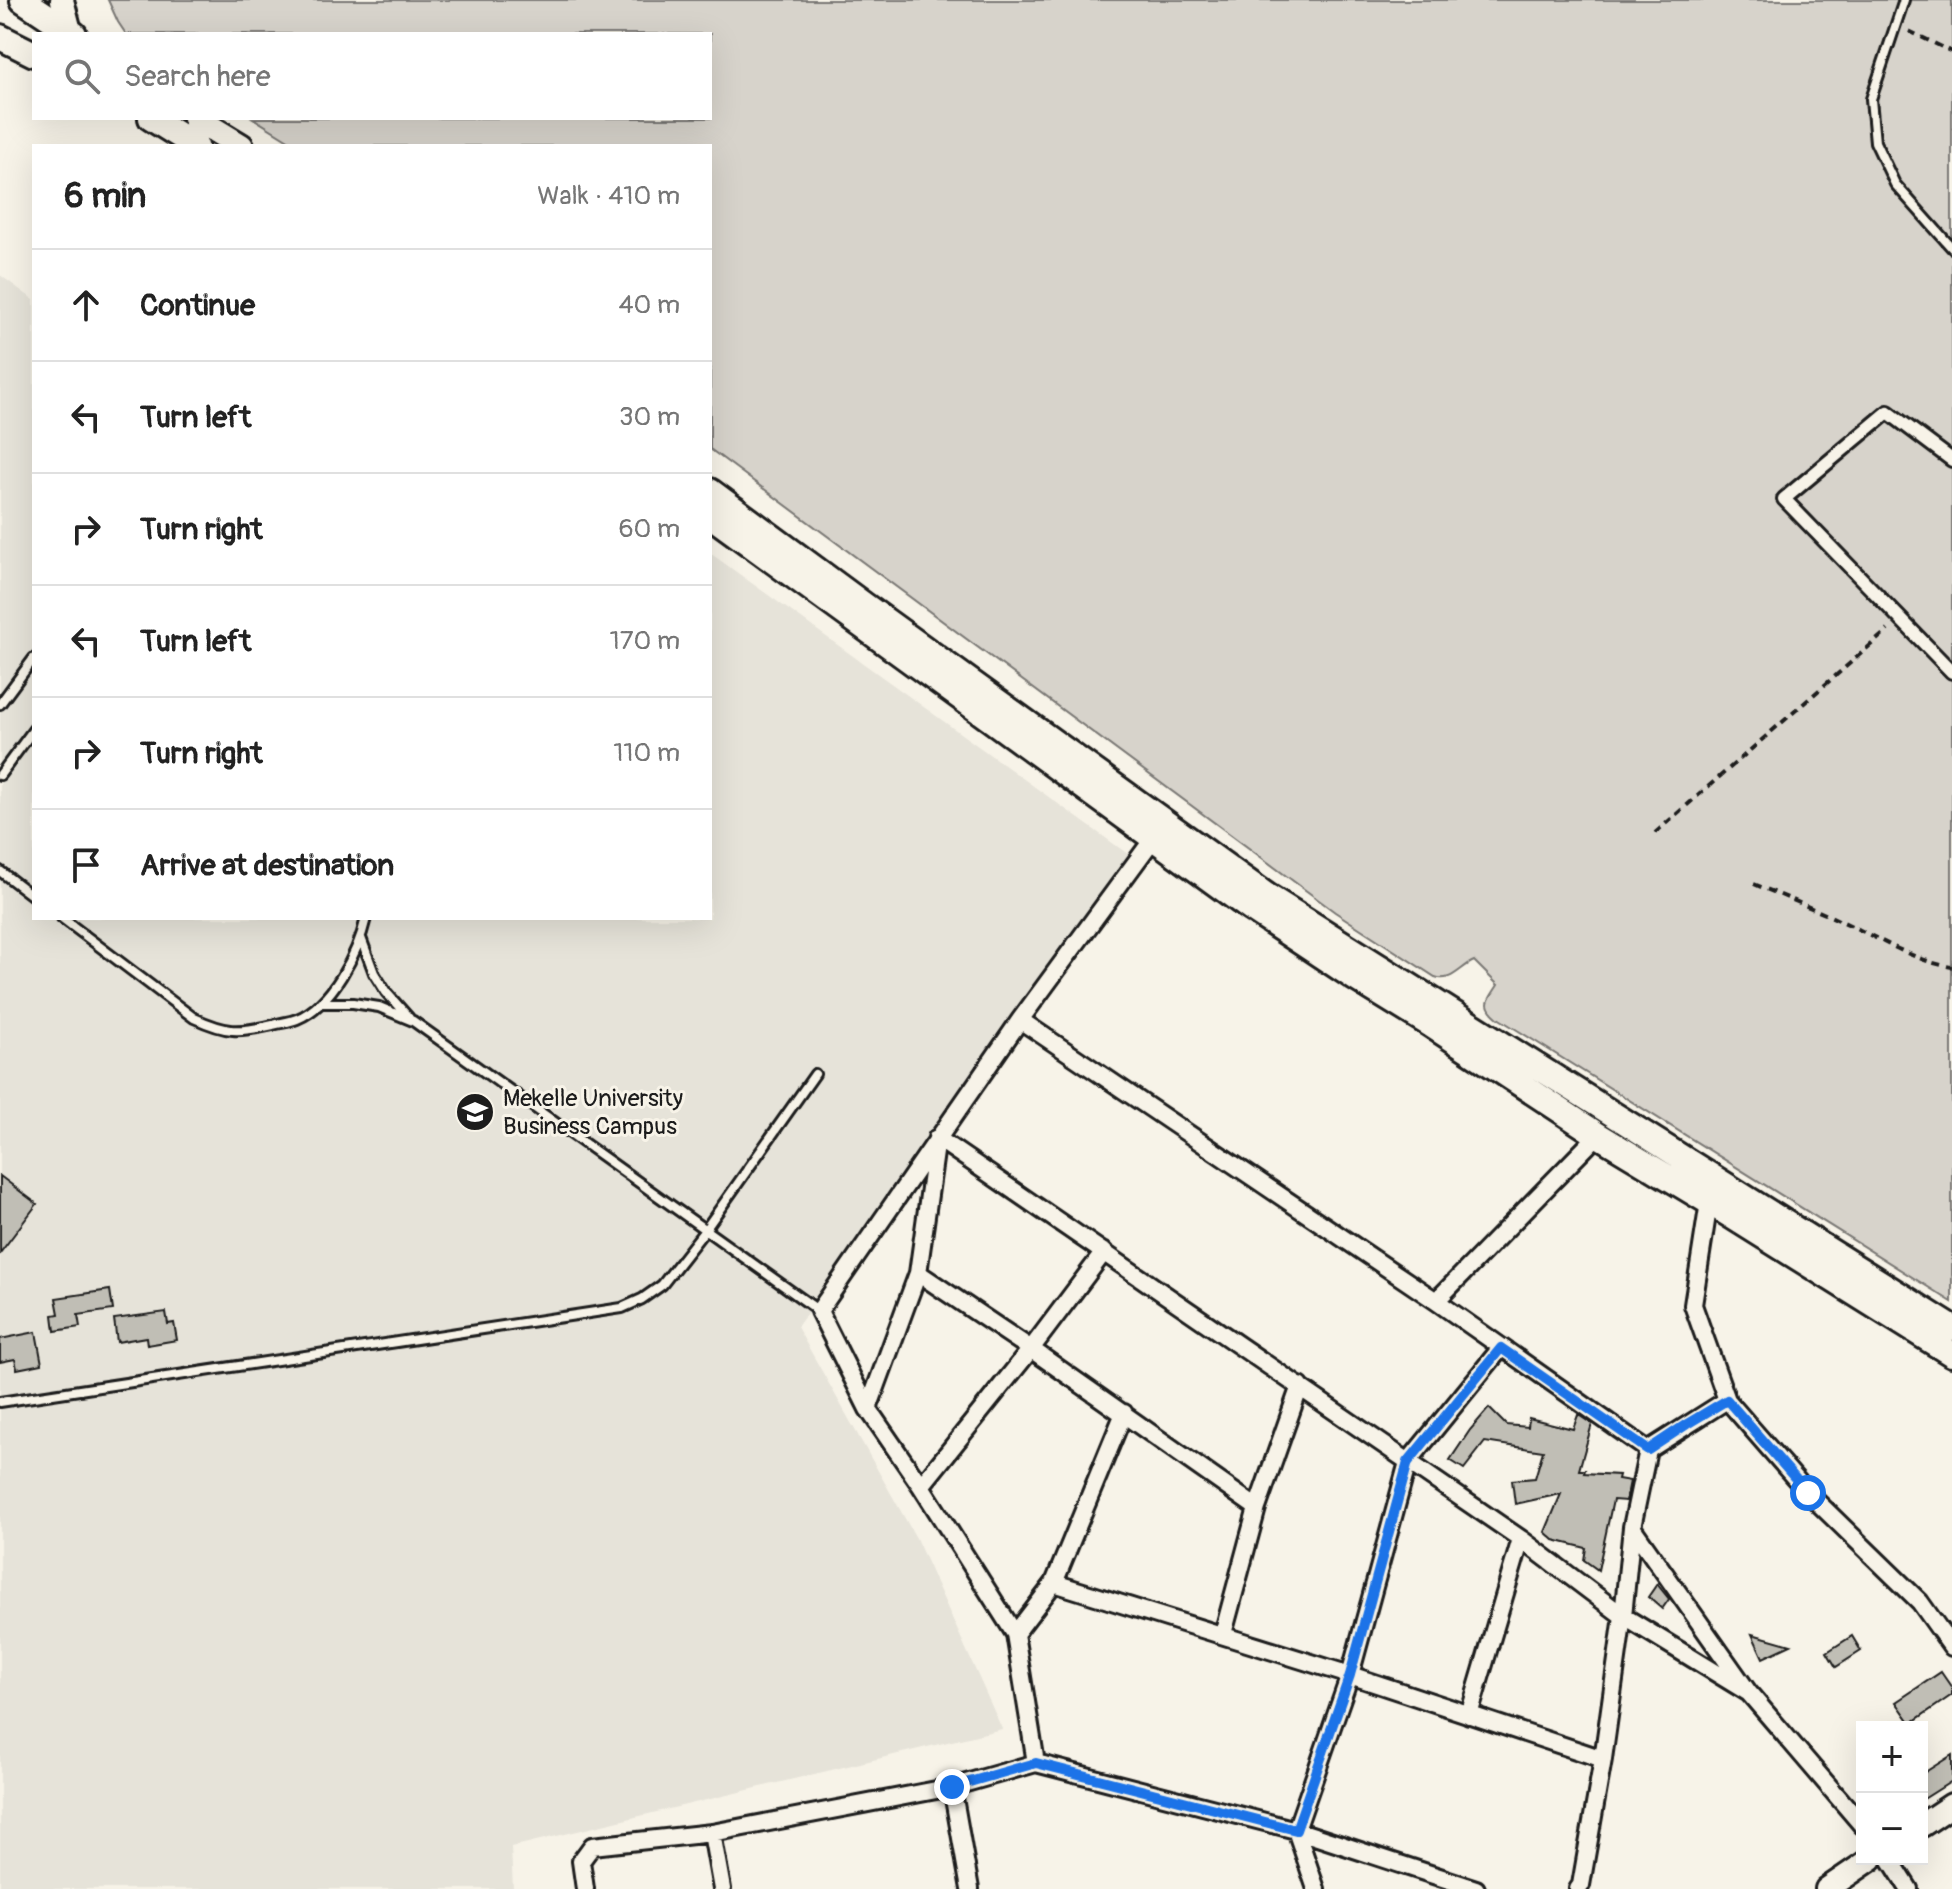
<!DOCTYPE html>
<html lang="en">
<head>
<meta charset="utf-8">
<style>
	:root { --surface:#fff; --page:#f2f2f2; --text:#222; --muted:#767676; --line:#e0e0e0 }
	body { margin:0; font-family:Pangolin,sans-serif; background:var(--page); color:var(--text) }
	.controls { position:absolute; right:24px; bottom:24px; display:grid; overflow:hidden; border-radius:0px; box-shadow:0 8px 32px #0002 }
	.controls button { width:72px; height:72px; display:grid; place-items:center; padding:0; border:0; border-bottom:2px solid var(--line); background:var(--surface); color:var(--text); font:40px sans-serif }
	.stop { position:absolute; width:24px; height:24px; margin:-18px; border:6px solid #1a73e8; border-radius:50%; background:#fff }
	.stop.end { background:#1a73e8; border-color:#fff; box-shadow:0 2px 8px #0008 }
	.list { margin:0; padding:0; list-style:none }
	h2 { display:flex; justify-content:space-between; align-items:center; height:104px; margin:0; padding:0 32px; font-size:34px }
	h2 small { font-size:26px; font-weight:400; color:var(--muted) }
	.list li { display:grid; grid-template-columns:52px 1fr auto; gap:24px; align-items:center; box-sizing:border-box; height:112px; padding:0 32px; border-top:2px solid var(--line) }
	.list b { display:block; font-size:30px; white-space:nowrap }
	.list em { font-size:26px; font-style:normal; color:var(--muted) }
	.icon { flex:none; width:44px; height:44px; fill:none; stroke:currentColor; stroke-width:2; stroke-linecap:round; stroke-linejoin:round }
	.map { position:relative; flex:none; width:1952px; height:1889px; overflow:hidden }
	.search { position:absolute; background:var(--surface); box-shadow:0 8px 32px #0002; left:32px; top:32px; width:680px; height:88px; display:flex; align-items:center; gap:20px; box-sizing:border-box; padding:0 28px; border-radius:0px; color:var(--muted); font-size:30px }
	.panel { position:absolute; background:var(--surface); box-shadow:0 8px 32px #0002; left:32px; top:144px; width:680px; height:776px; border-radius:0px }
	.map>svg:first-child { display:block }
	.built { fill:#e6e3d9 }
	.green { fill:#d7d3cb; stroke:#7a7874; stroke-width:2 }
	.building { fill:#c0beb5; stroke:#1c1c1c; stroke-width:2 }
	.lines { fill:none; stroke-linecap:round; stroke-linejoin:round }
	.service-casing { stroke:#1c1c1c; stroke-width:14 }
	.pedestrian-casing { stroke:#1c1c1c; stroke-width:18 }
	.minor-casing { stroke:#1c1c1c; stroke-width:22 }
	.tertiary-casing { stroke:#1c1c1c; stroke-width:28 }
	.secondary-casing { stroke:#1c1c1c; stroke-width:30 }
	.path { stroke:#1c1c1c; stroke-width:4; stroke-dasharray:8 6; stroke-linecap:butt }
	.service { stroke:#f7f3e8; stroke-width:8 }
	.pedestrian { stroke:#f7f3e8; stroke-width:12 }
	.minor { stroke:#f7f3e8; stroke-width:16 }
	.tertiary { stroke:#f7f3e8; stroke-width:22 }
	.secondary { stroke:#f7f3e8; stroke-width:24 }
	.route { stroke:#1a73e8; stroke-width:10 }
	.labels { text-anchor:middle; stroke-width:6; stroke-linejoin:round; paint-order:stroke }
	.poi-label { font-size:24px; fill:#1c1c1c; stroke:#f7f3e8; text-anchor:start }
</style>
</head>
<body>
<div class="map">
<svg width="1952" height="1889" viewBox="0 0 1952 1889">
	<rect width="100%" height="100%" fill="#f7f3e8"/>
	<filter id="ink" filterUnits="userSpaceOnUse"><feTurbulence type="fractalNoise" baseFrequency=".0125" numOctaves="2"/><feDisplacementMap in="SourceGraphic" scale="16" xChannelSelector="R" yChannelSelector="G"/><feConvolveMatrix kernelMatrix="1 2 1 2 8 2 1 2 1" color-interpolation-filters="sRGB"/></filter>
	<g filter="url(#ink)">
		<!-- built -->
		<path class="built" d="M0,275L34,300V918H710V553L1132,857L797,1327L916,1538L1002,1729L511,1847L513,1889H0Z"/>
		<!-- green -->
		<path class="green" d="M108,0H1952V1302L1498,1018C1481,1004 1489,1000 1498,985L1474,961C1460,967 1451,983 1435,977L1335,912L710,449V146H298L253,118H710V34H126L118,22Z"/>
		<!-- building -->
		<path class="building" d="M0,1176L37,1204L0,1253Z
			M110,1290L113,1310L78,1315L80,1327L55,1331L53,1315L59,1314L56,1298Z
			M166,1312L168,1324L174,1323L177,1340L147,1345L146,1337L117,1342L114,1319Z
			M36,1332L42,1364L17,1369L15,1359L0,1362V1339Z
			M1489,1408L1506,1425L1528,1427L1529,1418L1573,1429L1578,1415L1580,1416L1592,1424L1579,1470H1585L1584,1473L1619,1475L1618,1479L1630,1481L1626,1501L1613,1500L1598,1570L1584,1560L1586,1548L1554,1540L1545,1532L1561,1494L1515,1504L1512,1480L1535,1478L1543,1451L1485,1442L1464,1469L1450,1460L1470,1430Z
			M1657,1584L1669,1599L1662,1609L1648,1597Z
			M1752,1634L1791,1645L1763,1658Z
			M1852,1636L1861,1651L1836,1667L1827,1652Z
			M1941,1672L1952,1688V1695L1911,1723L1896,1702Z
			M1952,1755V1781L1922,1800V1774Z"/>
		<g class="lines">
			<defs>
				<path id="service" d="M1904,0L1871,99L1875,142L1895,184L1952,248
					M0,704L34,658
					M0,775L34,729
					M0,871L34,897
					M62,918L194,1018C227,1033 238,1033 273,1025C280,1023 290,1022 297,1019C332,1005 358,953 366,918
					M361,938L374,973L386,992L409,1018
					M321,1003H353L379,1007L413,1021L819,1311
					M0,1402L622,1308L642,1299L662,1285L705,1230L815,1074"/>
				<path id="pedestrian" d="M1952,460L1888,412L1784,499L1952,672"/>
				<path id="minor" d="M1020,1020L1436,1301L1648,1450
					M1709,1202L1693,1305L1727,1400L1808,1493L1920,1602L1952,1647
					M918,1273L1031,1349L1257,1508
					M1436,1301L1598,1135
					M868,1409L918,1273L937,1138L1521,1539L1623,1616L1749,1693
					M921,1486L1031,1349L1104,1252
					M1632,1527L1749,1693L1862,1825
					M1054,1583L1350,1675L1603,1759
					M1015,1634L1054,1583L1124,1413
					M1223,1634L1257,1508L1300,1386
					M1469,1715L1521,1539
					M1036,1763L1296,1830L1476,1889
					M952,1787L970,1889
					M712,1833L722,1889
					M1890,1859L1909,1889
					M585,1889L581,1861L592,1846L712,1833L952,1787L1036,1763L1015,1634L921,1486L868,1409L819,1311L1020,1020L1153,839
					M1316,1889L1296,1830L1350,1675L1408,1462L1501,1348
					M1578,1889L1581,1885L1603,1759L1623,1616L1632,1527L1648,1450L1727,1400"/>
				<path id="tertiary" d="M62,0L70,31
					M1922,1825L1952,1805
					M1827,1889L1871,1859"/>
				<path id="secondary" d="M23,0L74,34
					M0,37L34,54
					M151,118L196,146
					M195,118L241,146
					M710,491L864,605L1267,896L1952,1328
					M710,515L1251,909L1355,978L1428,1023L1598,1135L1709,1202L1952,1354"/>
			</defs>
			<!-- service casing -->
			<use href="#service" class="service-casing"/>
			<!-- pedestrian casing -->
			<use href="#pedestrian" class="pedestrian-casing"/>
			<!-- minor casing -->
			<use href="#minor" class="minor-casing"/>
			<!-- tertiary casing -->
			<use href="#tertiary" class="tertiary-casing"/>
			<!-- secondary casing -->
			<use href="#secondary" class="secondary-casing"/>
			<!-- path -->
			<path class="path" d="M1909,31L1952,52
				M1655,833L1888,630
				M1754,884C1783,896 1812,908 1841,921C1877,937 1913,961 1952,967"/>
			<!-- service -->
			<use href="#service" class="service"/>
			<!-- pedestrian -->
			<use href="#pedestrian" class="pedestrian"/>
			<!-- minor -->
			<use href="#minor" class="minor"/>
			<!-- tertiary -->
			<use href="#tertiary" class="tertiary"/>
			<!-- secondary -->
			<use href="#secondary" class="secondary"/>
		</g>
	</g>
	<g class="lines" filter="url(#ink)">
		<!-- route -->
		<path class="route" d="M952,1787L1036,1763L1296,1830L1350,1675L1408,1462L1501,1348L1648,1450L1687,1424L1727,1400L1808,1493"/>
	</g>
	<!-- icons -->
	<defs>
		<symbol id="university-disc" viewBox="-11 -11 22 22"><circle r="9.5" fill="#1c1c1c" stroke="#f7f3e8"/><path d="M0-5L7-2L0 1L-7-2ZM-4 1L0 2.5L4 1V4Q0 6-4 4Z" fill="#fff"/></symbol>
	</defs>
	<g fill-rule="evenodd">
		<use href="#university-disc" x="453" y="1090" width="44" height="44"/>
	</g>
	<g class="labels">
		<!-- poi labels -->
		<g class="poi-label">
			<text x="503" y="1106">Mekelle University<tspan x="503" dy="28">Business Campus</tspan></text>
		</g>
	</g>
</svg>
<div class="controls">
<button>+</button>
<button>−</button>
</div>
<div class="stop" style="left:1808px;top:1493px"></div>
<div class="stop end" style="left:952px;top:1787px"></div>
<div class="search"><svg class="icon" aria-label="search" viewBox="0 0 24 24"><circle cx="10" cy="10" r="6"/><path d="M15 15l6 6"/></svg>Search here</div>
<section class="panel">
<h2>6 min<small>Walk · 410 m</small></h2>
<ul class="list">
<li><svg class="icon" aria-label="ahead" viewBox="0 0 24 24"><path d="M12 20V5M6 11l6-6 6 6"/></svg><div><b>Continue</b></div><em>40 m</em></li>
<li><svg class="icon" aria-label="left" viewBox="0 0 24 24"><path d="M17 20v-9H6M10 6l-5 5 5 5"/></svg><div><b>Turn left</b></div><em>30 m</em></li>
<li><svg class="icon" aria-label="right" viewBox="0 0 24 24"><path d="M7 20v-9h11M14 6l5 5-5 5"/></svg><div><b>Turn right</b></div><em>60 m</em></li>
<li><svg class="icon" aria-label="left" viewBox="0 0 24 24"><path d="M17 20v-9H6M10 6l-5 5 5 5"/></svg><div><b>Turn left</b></div><em>170 m</em></li>
<li><svg class="icon" aria-label="right" viewBox="0 0 24 24"><path d="M7 20v-9h11M14 6l5 5-5 5"/></svg><div><b>Turn right</b></div><em>110 m</em></li>
<li><svg class="icon" aria-label="arrive" viewBox="0 0 24 24"><path d="M6 21V4h12l-3 4 3 4H6"/></svg><div><b>Arrive at destination</b></div></li>
</ul>
</section>
</div>
</body>
</html>
